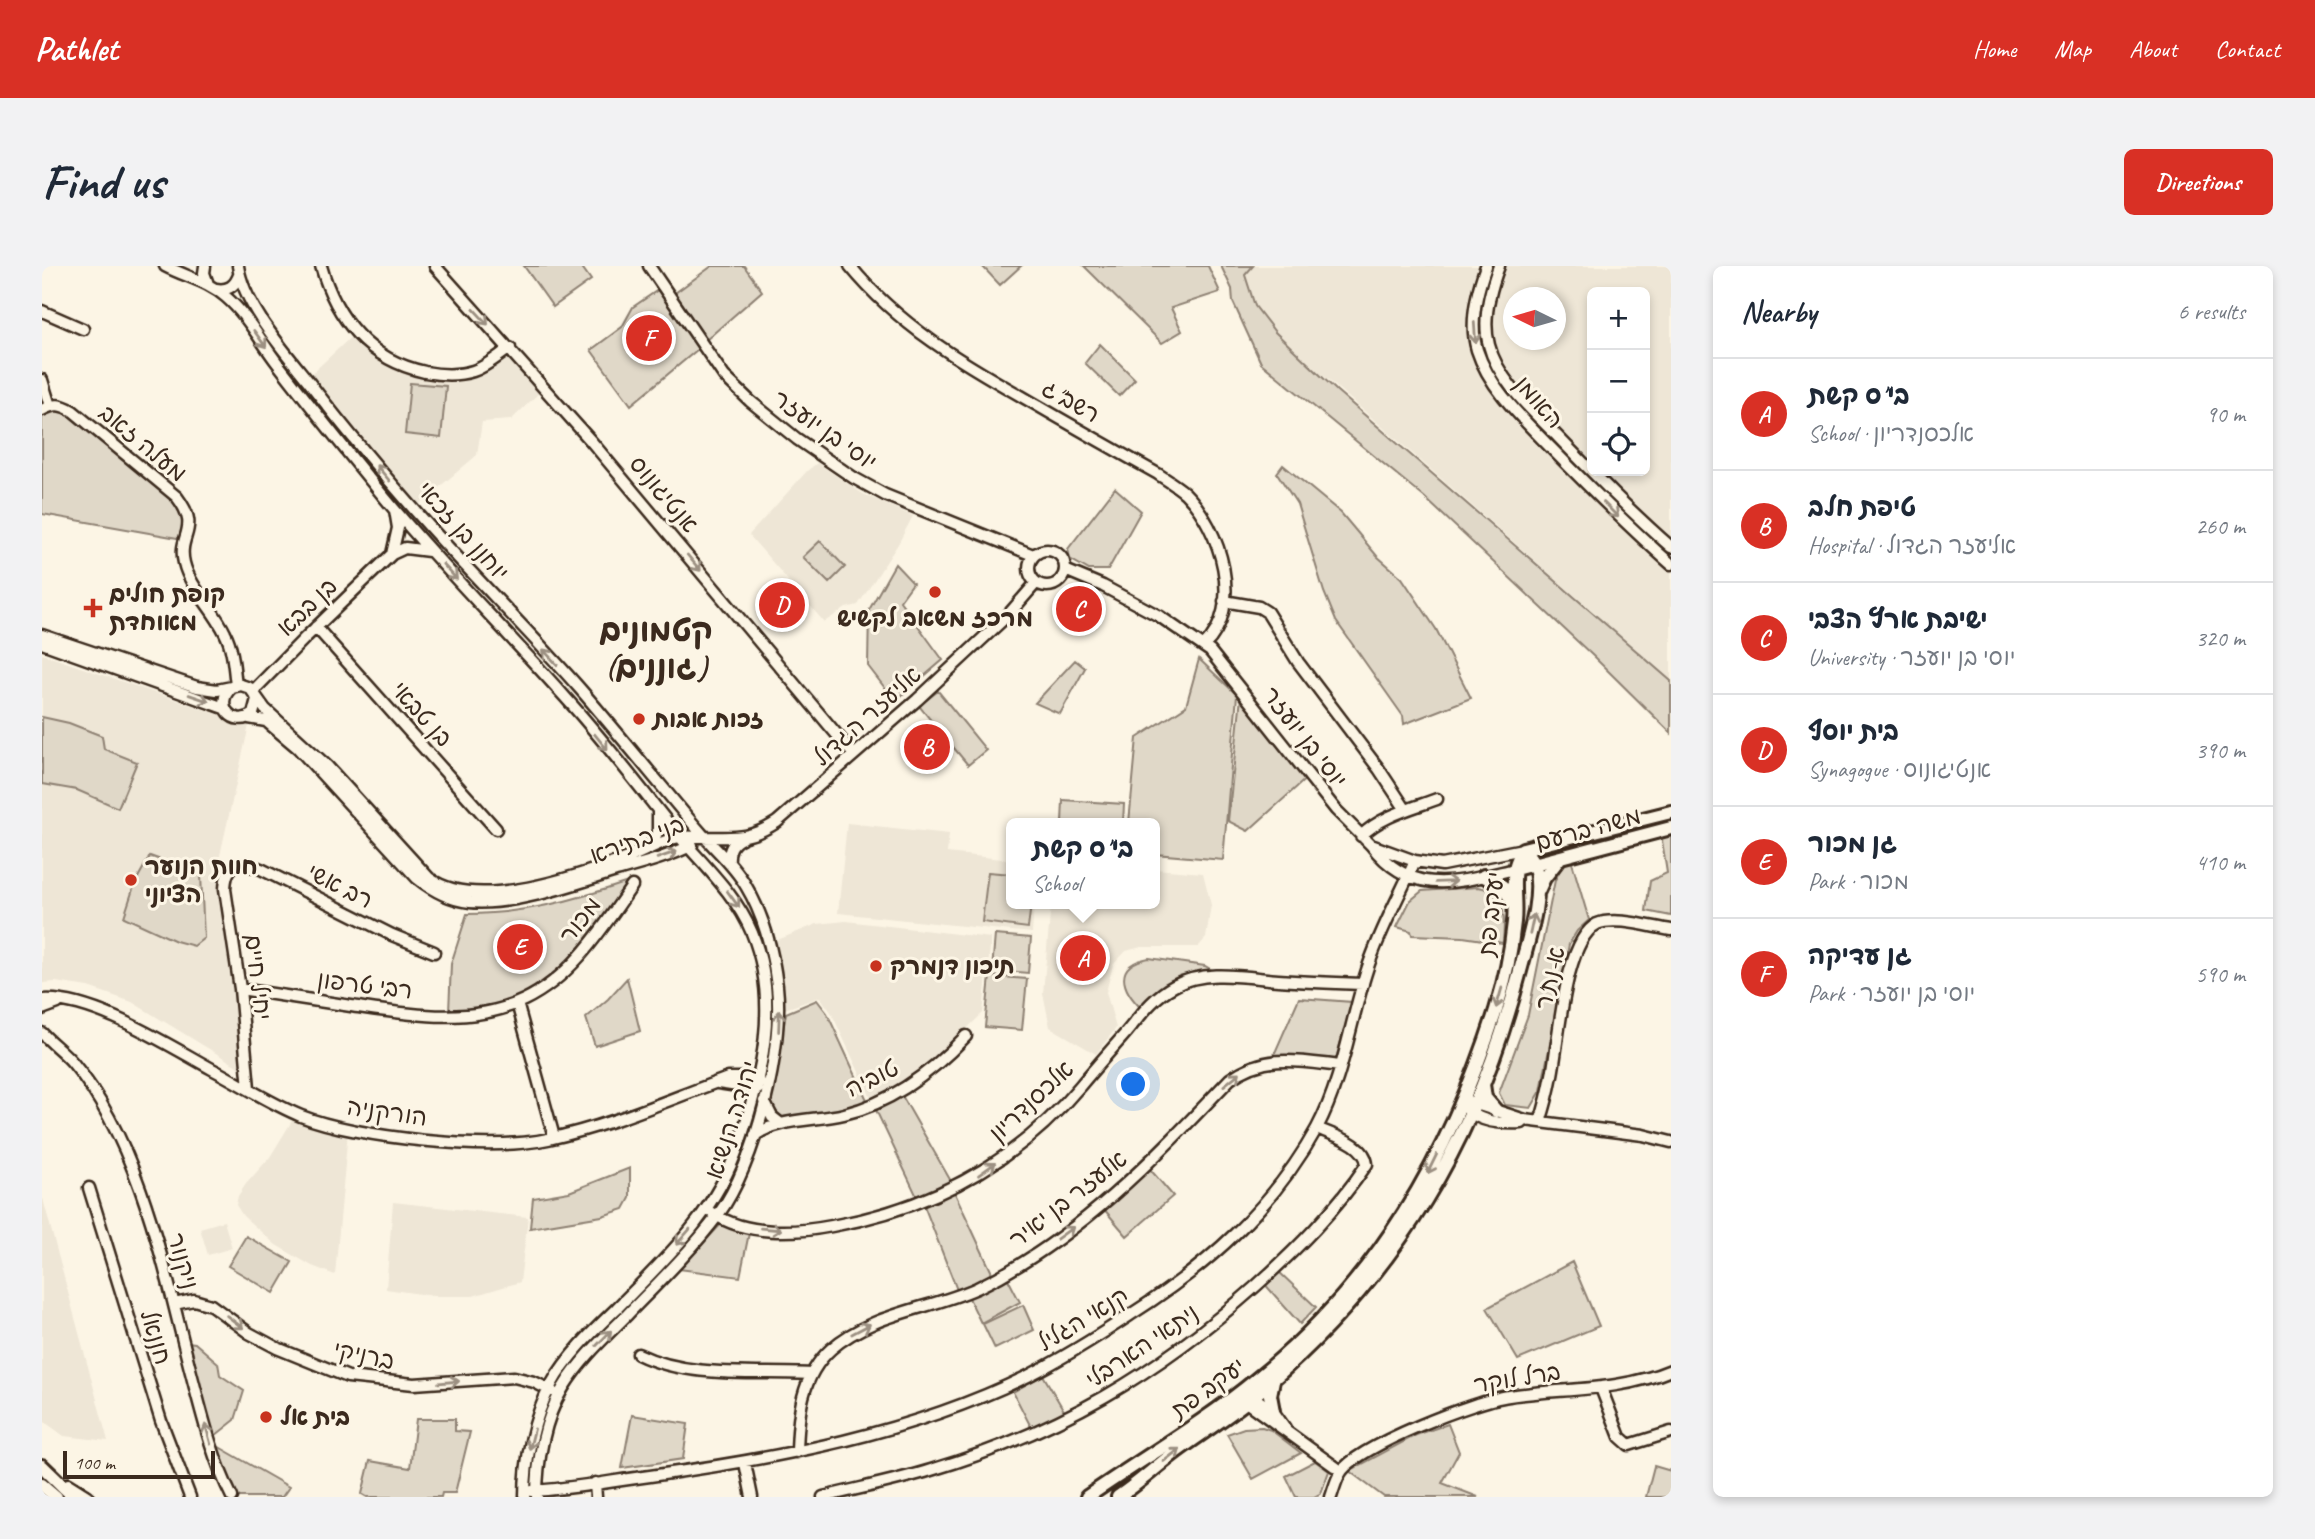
<!DOCTYPE html>
<html lang="en">
<head>
<meta charset="utf-8">
<style>
	:root { --surface:#fff; --page:#f2f2f3; --text:#1f2937; --muted:#747a83; --line:#e0e1e3; --accent:#d93025 }
	body { margin:0; font-family:Caveat,"Playpen Sans Hebrew",sans-serif; background:var(--page); color:var(--text) }
	.controls { position:absolute; right:21px; top:21px; display:grid; overflow:hidden; border-radius:10px; box-shadow:0 4px 10px #0003 }
	.controls button { width:63px; height:63px; display:grid; place-items:center; padding:0; border:0; border-bottom:2px solid var(--line); background:var(--surface); color:var(--text); font:35px sans-serif }
	.compass { position:absolute; left:1461px; top:21px; width:63px; height:63px; border-radius:50%; background:var(--surface); box-shadow:0 4px 10px #0003; rotate:275deg }
	.scale { position:absolute; left:21px; bottom:18px; width:152px; box-sizing:border-box; padding-left:7px; border:4px solid #3b2a1e; border-top:0; font-size:19px; line-height:24px; white-space:nowrap; color:#3b2a1e; -webkit-text-stroke:5px #fcf5e5; paint-order:stroke }
	.you { position:absolute; left:1092px; top:819px; width:24px; height:24px; margin:-18px; border:5px solid #fff; border-radius:50%; background:#1a73e8; box-shadow:0 0 0 10px #1a73e833 }
	.badge { display:grid; place-items:center; width:46px; height:46px; border-radius:50%; background:var(--accent); color:#fff; font-size:23px; font-weight:700 }
	.pin { position:absolute; translate:-50% -50%; border:4px solid #fff; box-shadow:0 2px 7px #0006 }
	.popup { position:absolute; left:964px; top:552px; width:154px; height:91px; box-sizing:border-box; display:grid; place-content:center; border-radius:10px; background:var(--surface); filter:drop-shadow(0 2px 5px #0005); font-size:23px; white-space:nowrap; color:var(--muted) }
	.popup b { font-size:26px; color:var(--text) }
	.popup::after { content:''; position:absolute; left:50%; top:100%; margin-left:-14px; border:14px solid transparent; border-top-color:var(--surface) }
	.list { margin:0; padding:0; list-style:none }
	h2 { display:flex; justify-content:space-between; align-items:center; height:91px; margin:0; padding:0 28px; font-size:30px }
	h2 small { font-size:23px; font-weight:400; color:var(--muted) }
	.list li { display:grid; grid-template-columns:46px 1fr auto; gap:21px; align-items:center; box-sizing:border-box; height:112px; padding:0 28px; border-top:2px solid var(--line) }
	.list b { display:block; font-size:26px; white-space:nowrap }
	.list p { margin:0; font-size:23px; white-space:nowrap; color:var(--muted) }
	.list em { font-size:23px; font-style:normal; color:var(--muted) }
	.icon { flex:none; width:38px; height:38px; fill:none; stroke:currentColor; stroke-width:2; stroke-linecap:round; stroke-linejoin:round }
	.map { position:relative; flex:none; width:1629px; height:1231px; overflow:hidden; border-radius:10px }
	header { display:flex; align-items:center; gap:42px; box-sizing:border-box; height:98px; padding:0 35px; background:var(--accent); color:#fff }
	header strong { font-size:33px }
	nav { display:flex; gap:38px; margin-inline-start:auto; font-size:24px }
	.intro { display:flex; align-items:center; justify-content:space-between; box-sizing:border-box; height:168px; padding:0 42px }
	h1 { margin:0; font-size:49px }
	.button { padding:18px 32px; border-radius:10px; background:var(--accent); color:#fff; font-size:24px; font-weight:700 }
	main { display:flex; gap:42px; padding:0 42px }
	aside { flex:1; background:var(--surface); border-radius:10px; box-shadow:0 4px 10px #0003 }
	.map>svg:first-child { display:block }
	.built { fill:#eee6d6; fill-rule:evenodd }
	.green { fill:#e0d8c8; stroke:#8e8173; stroke-width:2 }
	.lines { fill:none; stroke-linecap:round; stroke-linejoin:round }
	.minor-casing { stroke:#3b2a1e; stroke-width:15 }
	.major-casing { stroke:#3b2a1e; stroke-width:18 }
	.minor { stroke:#fcf5e5; stroke-width:10 }
	.major { stroke:#fcf5e5; stroke-width:12 }
	.oneway { stroke:#9c9082 }
	.poi-dot { fill:#c8321e; stroke:#fcf5e5; stroke-width:2.5 }
	.labels { text-anchor:middle; stroke-width:6; stroke-linejoin:round; paint-order:stroke }
	.street-label { font-size:24px; fill:#3b2a1e; stroke:#fcf5e5 }
	.poi-label { font-size:24px; font-weight:bold; fill:#3b2a1e; stroke:#fcf5e5; text-anchor:start }
	.district-label { font-size:32px; font-weight:bold; fill:#3b2a1e; stroke:#fcf5e5 }
</style>
</head>
<body>
<header>
<strong>Pathlet</strong>
<nav><a>Home</a><a>Map</a><a>About</a><a>Contact</a></nav>
</header>
<div class="intro"><h1>Find us</h1><a class="button">Directions</a></div>
<main>
<div class="map">
<svg width="1629" height="1231" viewBox="0 0 1629 1231">
	<rect width="100%" height="100%" fill="#fcf5e5"/>
	<filter id="ink" filterUnits="userSpaceOnUse"><feTurbulence type="fractalNoise" baseFrequency=".0143" numOctaves="2"/><feDisplacementMap in="SourceGraphic" scale="14" xChannelSelector="R" yChannelSelector="G"/><feConvolveMatrix kernelMatrix="1 2 1 2 8 2 1 2 1" color-interpolation-filters="sRGB"/></filter>
	<g filter="url(#ink)">
		<!-- built -->
		<path class="built" d="M1207,0H1629V414L1282,110L1277,113L1230,67L1203,30L1202,5ZM1550,26H1603V205H1550ZM1472,32H1514V74H1472Z
			M310,70L335,88L355,98L420,111L468,85L499,125L469,154L440,156L435,189L375,240L267,110Z
			M775,197L821,228L871,250L856,278L816,339L804,342L782,356L707,269L765,205Z
			M0,388L207,459L177,594L178,634L192,728L200,803L90,736L46,721L14,716L0,717Z
			M805,557L907,568L905,587L969,594V638H992L990,667L796,647Z
			M1113,603L1161,607L1169,639L1164,672L1156,681H1099L1084,685L1071,699L1064,726L1074,762L1054,788L1008,761L1001,727L1009,638H1113Z
			M804,655L949,672L941,747L869,816L831,836L789,746L778,731L743,743L733,675L775,658Z
			M253,850L306,865L293,1009L270,1000L234,979L201,950L194,939L196,930L204,918L228,891Z
			M0,933H1L66,1175L22,1170L0,1154Z
			M351,936L486,951L478,1016L431,1030H392L344,1023Z
			M182,955L190,982L166,989L158,962Z"/>
		<!-- green -->
		<path class="green" d="M482,0H539L549,14L511,41Z
			M670,0H702L720,25L664,74L633,27Z
			M940,0H979L958,19Z
			M1042,0H1166L1178,26L1129,42L1140,65L1120,77Z
			M1179,0H1211L1203,9L1213,40L1233,66L1295,125L1629,415V467L1551,390L1382,231L1219,97L1191,36L1190,23Z
			M616,24L656,83L589,139L549,84L580,61L591,41Z
			M1058,78L1093,113L1077,130L1043,97Z
			M368,117L404,120L399,172L363,168Z
			M8,142L25,144L134,234L141,244V273L0,248V147Z
			M1241,199L1299,247L1335,290L1360,312L1394,363L1429,432L1362,458L1361,450L1294,355L1282,326L1255,238L1235,207Z
			M1073,222L1099,245L1066,304H1047L1028,293L1026,283Z
			M778,275L803,301L787,317L761,291Z
			M853,298L871,317L858,335L901,394L853,435L826,400L827,344Z
			M1157,393L1195,429L1181,594L1113,588V557H1087L1095,472L1144,440Z
			M1033,394L1043,402L1018,448L993,437Z
			M896,425L944,484L926,499L877,440Z
			M1199,431L1267,510L1206,565L1186,555Z
			M0,451L27,457L60,470L62,483L95,496L76,542L35,524L0,518Z
			M1021,534L1082,538L1081,557H1020Z
			M1629,566V650L1604,645L1608,615L1625,607L1619,568Z
			M108,590L159,609L162,672L152,680L134,675L82,651L93,617Z
			M1529,593L1547,654L1535,665L1527,678L1499,825L1489,842L1463,839L1457,827L1486,749L1513,614L1519,602Z
			M946,606L969,608V638H989L986,662L940,656Z
			M586,616C557,666 515,726 455,741C440,745 422,744 407,746L409,698L425,648C481,648 533,634 586,616Z
			M1436,621C1465,625 1463,653 1461,677L1421,671L1370,669L1369,665L1355,661L1368,635L1380,625Z
			M953,669L989,672L986,707L950,704Z
			M1107,692L1163,700L1170,704L1139,711L1120,721L1100,743C1079,723 1071,699 1107,692Z
			M948,710L985,713L980,764L943,761Z
			M585,712L598,765L553,780L544,752L566,733Z
			M1257,732L1310,736L1293,796L1231,791Z
			M775,734L785,747L826,836L792,846L740,851L731,842L729,834L744,747Z
			M859,828L910,917L876,933L833,842Z
			M588,902V932L582,943L560,950L488,962L491,932L527,926Z
			M1107,902L1131,930L1085,970L1061,942Z
			M911,923L951,1009L915,1024L881,937Z
			M681,956L707,967L698,1011L637,1003Z
			M204,970L250,996L232,1027L186,1000Z
			M1530,996L1557,1060L1476,1094L1445,1042Z
			M1235,1004L1274,1041L1258,1058L1220,1015Z
			M965,1011L978,1036L939,1057L926,1030Z
			M981,1039L992,1064L953,1083L941,1058Z
			M146,1076L153,1077L176,1097L178,1109L202,1125L193,1154L169,1173Z
			M1001,1109L1024,1148L990,1163L971,1126Z
			M590,1149L646,1158L641,1193L580,1202Z
			M374,1153H413V1165L428,1166L413,1227H400L399,1231H325L320,1228L328,1195L368,1202Z
			M1406,1158L1417,1186L1400,1217L1436,1231H1342L1307,1205L1374,1169Z
			M1220,1161L1229,1164L1259,1187L1211,1213L1185,1168L1202,1162Z
			M172,1178L247,1221L240,1231H195L180,1202Z
			M1273,1195L1287,1205L1279,1227L1272,1231H1254L1244,1210Z
			M1612,1200L1629,1205V1231H1604Z"/>
		<g class="lines">
			<defs>
				<path id="minor" d="M123,0C144,11 166,15 184,31C205,49 219,76 236,98C274,147 312,195 352,243C407,308 467,368 523,431C561,473 596,519 631,563C659,597 693,626 710,667C738,736 720,810 697,878C674,947 624,992 574,1043C550,1066 525,1090 509,1119C491,1152 483,1194 483,1231
					M163,0L162,7L166,18
					M196,0C202,41 245,88 270,120C307,168 346,214 386,259C436,315 490,368 539,424C564,453 588,482 612,511C628,530 644,550 660,568C675,585 693,600 704,620C722,650 731,685 735,720C742,782 714,898 676,949C649,985 616,1017 585,1049C562,1072 538,1094 521,1122C502,1153 495,1195 495,1231
					M279,0C294,53 327,94 383,106C399,109 415,110 431,105C444,101 456,90 468,82
					M393,0L549,175L812,489
					M607,0L682,110L708,135L755,173L812,212L843,229L991,289
					M808,0C857,60 919,96 986,134C1029,159 1073,184 1116,208C1125,214 1135,220 1143,227C1179,263 1203,341 1162,380
					M1444,0C1435,25 1427,58 1435,84C1447,122 1482,154 1509,182C1548,222 1587,261 1629,298
					M1457,0C1448,24 1440,54 1447,79C1456,115 1492,146 1517,172C1554,210 1590,247 1629,281
					M174,23C186,25 193,20 197,9
					M0,45L41,63
					M0,114L8,140
					M0,144C13,137 19,138 31,145L135,231C160,264 135,268 142,297C148,322 172,343 183,367C191,382 192,403 194,420
					M987 302a18 18 0 1 1 36 0a18 18 0 1 1-36 0Z
					M350,288L356,262L353,244
					M1023,304L1061,320L1117,350L1168,385L1294,544L1329,579L1373,595L1400,599L1481,583
					M1182,335L1217,341L1225,346L1256,396L1337,503L1364,544
					M274,361L454,563
					M0,369L155,421L175,424L199,419L208,422L223,443L286,501L387,612C434,647 537,610 588,591C604,585 621,574 637,571C644,570 652,571 659,571C692,571 706,575 735,556L875,434L966,349L994,317
					M0,377L182,442
					M189,422C171,439 192,463 211,448L215,433
					M211,425L264,371L350,288L363,282L387,285
					M207,452L224,455L256,482L375,612C390,624 408,634 428,636C470,640 533,618 574,605C599,598 627,591 650,579
					M1319,570C1339,550 1368,543 1395,533
					M1329,579C1370,633 1417,616 1473,603
					M607,583L616,565V545
					M687,597C686,585 689,577 700,572
					M198,723C235,729 272,734 309,740C364,748 429,760 482,734C530,711 560,663 590,620
					M0,734C50,730 126,779 170,803C199,818 229,838 259,850C315,872 447,886 506,873C568,860 628,833 686,812H709L719,817
					M475,737L512,871
					M0,743L16,737
					M0,767C10,778 22,786 31,797C97,876 122,1001 147,1099C159,1144 169,1189 190,1231
					M676,817L716,823
					M207,822L198,723L183,623C184,596 197,595 219,603L350,669L392,686
					M722,835L730,851L739,858
					M1428,836L1483,854L1601,869L1629,876
					M1425,843C1438,857 1462,858 1480,857
					M1498,856C1503,841 1507,825 1510,809C1517,775 1522,675 1555,658C1573,650 1609,661 1629,664
					M713,869C738,852 773,855 802,848C849,837 891,805 924,770
					M47,922L119,1155L148,1231
					M671,947C703,970 754,967 790,960C889,942 973,898 1038,820C1053,802 1068,785 1083,768C1098,750 1111,731 1132,720C1163,703 1202,711 1236,714C1264,716 1292,717 1321,718
					M132,1038L152,1034L169,1039L207,1067L235,1082L306,1111L372,1118L472,1111L492,1116L510,1125
					M596,1088C647,1113 714,1105 769,1108
					M1559,1122L1578,1171L1587,1179L1629,1166
					M1206,1127L1231,1145L1243,1162
					M1204,1136L1299,1205
					M755,1186C756,1149 759,1110 789,1083C830,1047 886,1044 935,1022C1035,974 1112,893 1188,813C1225,787 1256,795 1298,800
					M703,1197L710,1231
					M553,1217L554,1231
					M490,1225C530,1223 569,1215 608,1210C737,1192 868,1168 986,1110C1021,1092 1055,1071 1088,1049C1164,1001 1231,942 1275,862C1301,813 1308,756 1325,704C1337,666 1357,631 1373,595
					M781,1231C817,1222 854,1215 889,1204C1017,1166 1115,1108 1214,1020C1255,983 1294,944 1325,898C1323,877 1292,870 1275,862
					M1289,1231C1292,1223 1294,1213 1299,1206C1316,1180 1434,1134 1467,1130C1521,1122 1577,1126 1629,1104"/>
				<path id="major" d="M1481,583L1629,546
					M1473,603L1629,562
					M1442,610L1460,620L1472,637
					M1496,625L1502,612L1517,593
					M1441,818L1443,832L1454,845
					M1231,1114L1228,1129L1231,1145
					M0,1200L32,1231
					M0,1219L14,1231
					M26,1219L45,1231
					M1045,1231C1101,1192 1162,1157 1215,1113C1336,1015 1407,891 1454,744C1463,715 1469,686 1472,656C1474,639 1470,618 1473,603C1474,596 1478,589 1481,583
					M1076,1231C1097,1217 1115,1200 1135,1185C1164,1164 1193,1146 1221,1122C1355,1007 1434,875 1478,705C1486,674 1501,632 1493,600C1491,594 1485,588 1481,583"/>
			</defs>
			<!-- minor casing -->
			<use href="#minor" class="minor-casing"/>
			<!-- major casing -->
			<use href="#major" class="major-casing"/>
			<!-- minor -->
			<use href="#minor" class="minor"/>
			<!-- major -->
			<use href="#major" class="major"/>
		</g>
		<!-- one-way arrows -->
		<defs><path id="oneway-shaft" d="M-6 0H5M1.5-3L5.5 0L1.5 3" fill="none" stroke-width="1.6" stroke-linecap="round" stroke-linejoin="round" transform="scale(1.75)"/></defs>
		<g class="oneway">
			<use href="#oneway-shaft" transform="translate(439 51) rotate(47)"/>
			<use href="#oneway-shaft" transform="translate(1433 67) rotate(86)"/>
			<use href="#oneway-shaft" transform="translate(218 73) rotate(54)"/>
			<use href="#oneway-shaft" transform="translate(341 207) rotate(-130)"/>
			<use href="#oneway-shaft" transform="translate(1569 244) rotate(45)"/>
			<use href="#oneway-shaft" transform="translate(652 297) rotate(50)"/>
			<use href="#oneway-shaft" transform="translate(408 306) rotate(47)"/>
			<use href="#oneway-shaft" transform="translate(508 391) rotate(-133)"/>
			<use href="#oneway-shaft" transform="translate(157 432) rotate(19)"/>
			<use href="#oneway-shaft" transform="translate(559 476) rotate(51)"/>
			<use href="#oneway-shaft" transform="translate(625 589) rotate(-19)"/>
			<use href="#oneway-shaft" transform="translate(1404 616) rotate(-2)"/>
			<use href="#oneway-shaft" transform="translate(691 633) rotate(54)"/>
			<use href="#oneway-shaft" transform="translate(1490 658) rotate(-78)"/>
			<use href="#oneway-shaft" transform="translate(1457 732) rotate(106)"/>
			<use href="#oneway-shaft" transform="translate(737 755) rotate(-88)"/>
			<use href="#oneway-shaft" transform="translate(1190 813) rotate(-39)"/>
			<use href="#oneway-shaft" transform="translate(1390 898) rotate(116)"/>
			<use href="#oneway-shaft" transform="translate(945 903) rotate(-36)"/>
			<use href="#oneway-shaft" transform="translate(729 963) rotate(5)"/>
			<use href="#oneway-shaft" transform="translate(1023 967) rotate(-36)"/>
			<use href="#oneway-shaft" transform="translate(641 971) rotate(131)"/>
			<use href="#oneway-shaft" transform="translate(193 1056) rotate(37)"/>
			<use href="#oneway-shaft" transform="translate(819 1063) rotate(-28)"/>
			<use href="#oneway-shaft" transform="translate(562 1072) rotate(-46)"/>
			<use href="#oneway-shaft" transform="translate(407 1116) rotate(-5)"/>
			<use href="#oneway-shaft" transform="translate(166 1168) rotate(-105)"/>
			<use href="#oneway-shaft" transform="translate(490 1173) rotate(104)"/>
			<use href="#oneway-shaft" transform="translate(1130 1189) rotate(-38)"/>
		</g>
	</g>
	<!-- markers -->
	<g class="poi-dot">
		<circle cx="893" cy="326" r="7"/>
		<path d="M47.5 331.5h7v7h7v7h-7v7h-7v-7h-7v-7h7z"/>
		<circle cx="597" cy="453" r="7"/>
		<circle cx="89" cy="614" r="7"/>
		<circle cx="834" cy="700" r="7"/>
		<circle cx="224" cy="1151" r="7"/>
	</g>
	<g class="labels">
		<!-- street labels -->
		<g class="street-label">
			<text transform="translate(1029 135) rotate(30)" y="8">רשב"ג</text>
			<text transform="translate(1497 136) rotate(49)" y="8">האומן</text>
			<text transform="translate(783 164) rotate(35)" y="8">יוסי בן יועזר</text>
			<text transform="translate(101 177) rotate(40)" y="8">מעלה זאב</text>
			<text transform="translate(622 228) rotate(50)" y="8">אנטיגונוס</text>
			<text transform="translate(421 265) rotate(48)" y="8">יוחנן בן זכאי</text>
			<text transform="translate(265 341) rotate(-44)" y="8">בן בבא</text>
			<text transform="translate(380 448) rotate(48)" y="8">בן טבאי</text>
			<text transform="translate(825 450) rotate(-42)" y="8">אליעזר הגדול</text>
			<text transform="translate(1263 471) rotate(52)" y="8">יוסי בן יועזר</text>
			<text transform="translate(1546 563) rotate(-15)" y="8">משה ברעם</text>
			<text transform="translate(595 574) rotate(-20)" y="8">בני בתירא</text>
			<text transform="translate(298 620) rotate(27)" y="8">רב אשי</text>
			<text transform="translate(1449 648) rotate(-84)" y="8">יעקב פת</text>
			<text transform="translate(538 654) rotate(-52)" y="8">מכור</text>
			<text transform="translate(216 711) rotate(83)" y="8">יחיל חיים</text>
			<text transform="translate(1508 712) rotate(-77)" y="8">א-נת'ר</text>
			<text transform="translate(323 719) rotate(7)" y="8">רבי טרפון</text>
			<text transform="translate(830 812) rotate(-26)" y="8">טוביה</text>
			<text transform="translate(989 835) rotate(-43)" y="8">אלכסנדריון</text>
			<text transform="translate(345 846) rotate(8)" y="8">הורקניה</text>
			<text transform="translate(690 854) rotate(-72)" y="8">יהודה הנשיא</text>
			<text transform="translate(1026 933) rotate(-38)" y="8">אלעזר בן יאיר</text>
			<text transform="translate(141 995) rotate(74)" y="8">ניקנור</text>
			<text transform="translate(1041 1053) rotate(-31)" y="8">קנאי הגליל</text>
			<text transform="translate(114 1071) rotate(73)" y="8">חננאל</text>
			<text transform="translate(1100 1080) rotate(-34)" y="8">ניתאי הארבלי</text>
			<text transform="translate(322 1089) rotate(12)" y="8">ברניקי</text>
			<text transform="translate(1475 1112) rotate(-9)" y="8">ברל לוקר</text>
			<text transform="translate(1166 1122) rotate(-36)" y="8">יעקב פת</text>
		</g>
		<!-- poi labels -->
		<g class="poi-label">
			<text x="67" y="336">קופת חולים<tspan x="67" dy="28">מאוחדת</tspan></text>
			<text x="893" y="360" text-anchor="middle">מרכז משאב לקשיש</text>
			<text x="611" y="461">זכות אבות</text>
			<text x="103" y="608">חוות הנוער<tspan x="103" dy="28">הציוני</tspan></text>
			<text x="848" y="708">תיכון דנמרק</text>
			<text x="238" y="1159">בית אל</text>
		</g>
		<!-- district labels -->
		<g class="district-label">
			<text x="614" y="375">קטמונים<tspan x="614" dy="37">(גוננים)</tspan></text>
		</g>
	</g>
</svg>
<div class="controls">
<button>+</button>
<button>−</button>
<button><svg class="icon" aria-label="locate" viewBox="0 0 24 24"><circle cx="12" cy="12" r="6"/><path d="M12 2v4M12 18v4M2 12h4M18 12h4"/></svg></button>
</div>
<svg class="compass" viewBox="-18 -18 36 36"><path d="M0-13l5 13h-10z" fill="#e53935"/><path d="M0 13l5-13h-10z" fill="#747a83"/></svg>
<div class="scale">100 m</div>
<div class="you"></div>
<div class="pin badge" style="left:1041px;top:692px">A</div>
<div class="popup"><b>בי&quot;ס קשת</b>School</div>
<div class="pin badge" style="left:885px;top:481px">B</div>
<div class="pin badge" style="left:1037px;top:343px">C</div>
<div class="pin badge" style="left:740px;top:339px">D</div>
<div class="pin badge" style="left:478px;top:681px">E</div>
<div class="pin badge" style="left:607px;top:72px">F</div>
</div>
<aside>
<h2>Nearby<small>6 results</small></h2>
<ul class="list">
<li><span class="badge">A</span><div><b>בי&quot;ס קשת</b><p>School · אלכסנדריון</p></div><em>90 m</em></li>
<li><span class="badge">B</span><div><b>טיפת חלב</b><p>Hospital · אליעזר הגדול</p></div><em>260 m</em></li>
<li><span class="badge">C</span><div><b>ישיבת ארץ הצבי</b><p>University · יוסי בן יועזר</p></div><em>320 m</em></li>
<li><span class="badge">D</span><div><b>בית יוסף</b><p>Synagogue · אנטיגונוס</p></div><em>390 m</em></li>
<li><span class="badge">E</span><div><b>גן מכור</b><p>Park · מכור</p></div><em>410 m</em></li>
<li><span class="badge">F</span><div><b>גן עדיקה</b><p>Park · יוסי בן יועזר</p></div><em>590 m</em></li>
</ul>
</aside>
</main>
</body>
</html>
